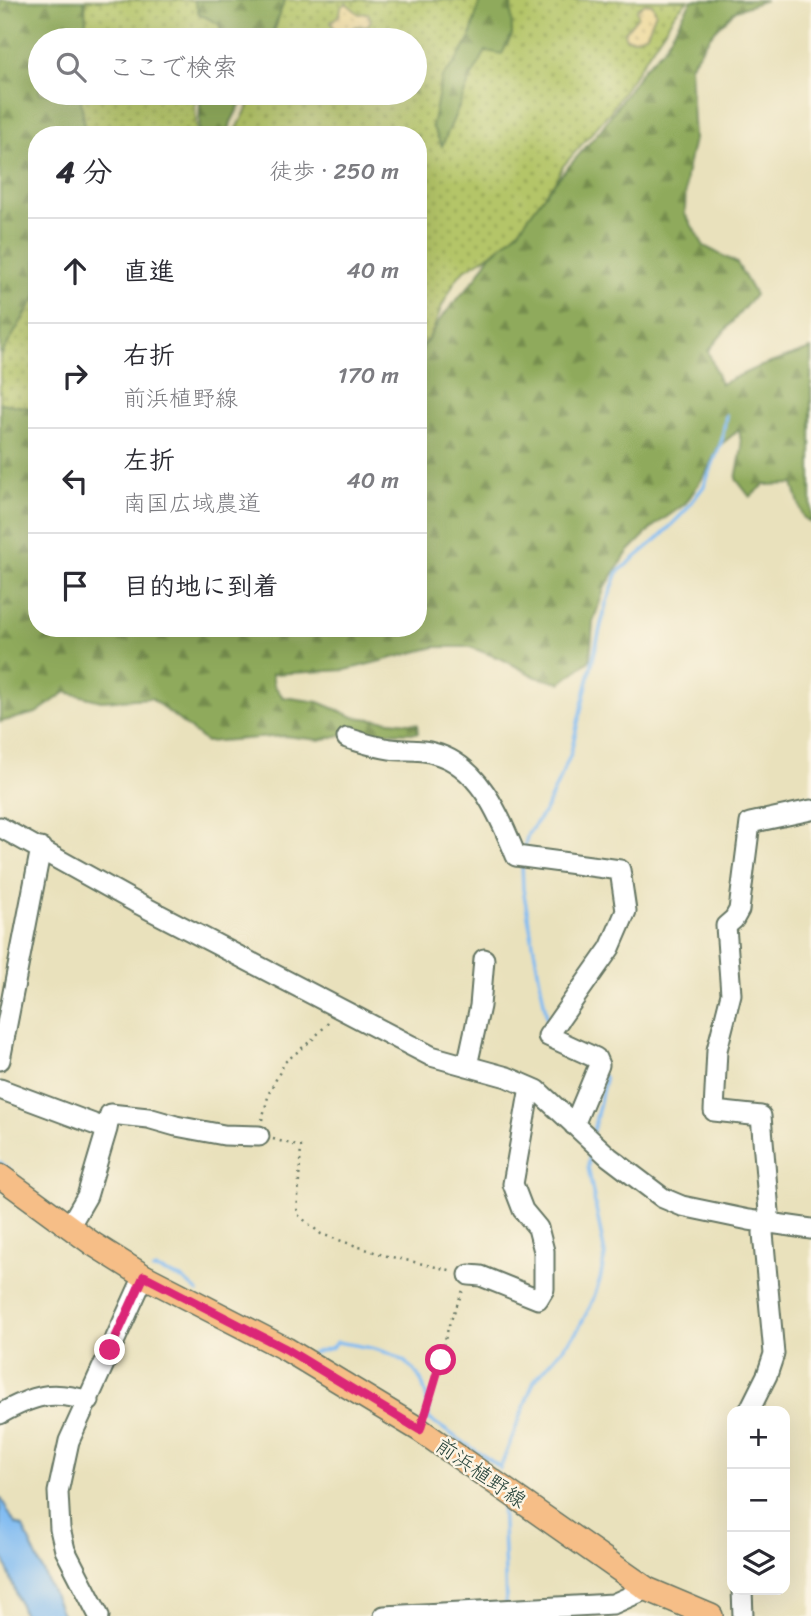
<!DOCTYPE html>
<html lang="ja">
<head>
<meta charset="utf-8">
<style>
	:root { --surface:#fff; --page:#f7f7f7; --text:#2b2b33; --muted:#7c7c81; --line:#e1e1e2 }
	body { margin:0; font-family:Sriracha,"Klee One",sans-serif; background:var(--page); color:var(--text) }
	.controls { position:absolute; right:21px; bottom:21px; display:grid; overflow:hidden; border-radius:14px; box-shadow:0 7px 28px #0002 }
	.controls button { width:63px; height:63px; display:grid; place-items:center; padding:0; border:0; border-bottom:2px solid var(--line); background:var(--surface); color:var(--text); font:35px sans-serif }
	.stop { position:absolute; width:21px; height:21px; margin:-16px; border:5px solid #db2777; border-radius:50%; background:#fff }
	.stop.end { background:#db2777; border-color:#fff; box-shadow:0 2px 7px #0008 }
	.list { margin:0; padding:0; list-style:none }
	h2 { display:flex; justify-content:space-between; align-items:center; height:91px; margin:0; padding:0 28px; font-size:30px }
	h2 small { font-size:23px; font-weight:400; color:var(--muted) }
	.list li { display:grid; grid-template-columns:46px 1fr auto; gap:21px; align-items:center; box-sizing:border-box; height:105px; padding:0 28px; border-top:2px solid var(--line) }
	.list b { display:block; font-size:26px; white-space:nowrap }
	.list p { margin:0; font-size:23px; white-space:nowrap; color:var(--muted) }
	.list em { font-size:23px; font-style:normal; color:var(--muted) }
	.icon { flex:none; width:38px; height:38px; fill:none; stroke:currentColor; stroke-width:2; stroke-linecap:round; stroke-linejoin:round }
	.map { position:relative; flex:none; width:811px; height:1616px; overflow:hidden }
	.search { position:absolute; background:var(--surface); box-shadow:0 7px 28px #0002; left:28px; top:28px; width:399px; height:77px; display:flex; align-items:center; gap:18px; box-sizing:border-box; padding:0 24px; border-radius:38px; color:var(--muted); font-size:26px }
	.panel { position:absolute; background:var(--surface); box-shadow:0 7px 28px #0002; left:28px; top:126px; width:399px; height:511px; border-radius:28px }
	.map>svg:first-child { display:block }
	.grass { fill:url(#grass-dots); stroke:#6a814e; stroke-width:2 }
	.forest { fill:url(#forest-firs); stroke:#577448; stroke-width:2 }
	.sand { fill:url(#sand-dots); stroke:#868c69; stroke-width:2 }
	.water { fill:#80bbf2; stroke:#507c93; stroke-width:2 }
	.lines { fill:none; stroke-linecap:round; stroke-linejoin:round }
	.stream { stroke:#80bbf2; stroke-width:3.5 }
	.minor-casing { stroke:#667664; stroke-width:23 }
	.major-casing { stroke:#667664; stroke-width:26 }
	.path { stroke:#667664; stroke-width:2.5; stroke-dasharray:2 5; stroke-linecap:butt }
	.minor { stroke:#fff; stroke-width:19 }
	.major { stroke:#f6be87; stroke-width:23 }
	.route { stroke:#db2777; stroke-width:9 }
	.labels { text-anchor:middle; stroke-width:5; stroke-linejoin:round; paint-order:stroke }
	.street-label { font-size:21px; fill:#1f3d34; stroke:#fcf5e5 }
</style>
</head>
<body>
<div class="map">
<svg width="811" height="1616" viewBox="0 0 811 1616">
	<defs>
		<pattern id="grass-dots" width="8" height="8" patternUnits="userSpaceOnUse" patternTransform="scale(1.75)"><rect width="8" height="8" fill="#b4c568"/><path d="M2 2h.1M6 6h.1" fill="none" stroke="#92a156" stroke-width="1.8" stroke-linecap="round"/></pattern>
		<pattern id="forest-firs" width="22" height="20" patternUnits="userSpaceOnUse" patternTransform="scale(1.75)"><rect width="22" height="20" fill="#8faa5c"/><path d="M5 1l3.5 6h-7zM16 11l3.5 6h-7z" fill="#748c4d"/></pattern>
		<pattern id="sand-dots" width="8" height="8" patternUnits="userSpaceOnUse" patternTransform="scale(1.75)"><rect width="8" height="8" fill="#eeda9e"/><path d="M2 2h.1M6 6h.1" fill="none" stroke="#ccbc89" stroke-width="1.8" stroke-linecap="round"/></pattern>
	</defs>
	<rect width="100%" height="100%" fill="#fcf5e5"/>
	<filter id="ink" filterUnits="userSpaceOnUse"><feTurbulence type="fractalNoise" baseFrequency=".0143" numOctaves="2"/><feDisplacementMap in="SourceGraphic" scale="14" xChannelSelector="R" yChannelSelector="G"/><feConvolveMatrix kernelMatrix="1 2 1 2 8 2 1 2 1" color-interpolation-filters="sRGB"/></filter>
	<filter id="wash" filterUnits="userSpaceOnUse"><feTurbulence type="fractalNoise" baseFrequency=".00686" numOctaves="4" result="noise"/><feDisplacementMap in="SourceGraphic" scale="28" xChannelSelector="R" yChannelSelector="G"/><feGaussianBlur stdDeviation="1.57" result="paint"/><feColorMatrix in="noise" values="0 0 0 0 0 0 0 0 0 0 0 0 0 0 0 0 0 1.4 0 .05"/><feComposite in="paint" operator="in"/></filter>
	<g filter="url(#wash)">
		<rect width="100%" height="100%" fill="#e9e1bc"/>
		<!-- grass -->
		<path class="grass" d="M86,0H232L229,31L218,40H83Z
			M284,0H688L676,12L610,112L563,166L536,219L488,256L463,271L455,281L441,308L431,336L418,350V135H234L255,93H415V40H272Z
			M79,93H194L197,135H86Z
			M37,290V409L0,403V349Z"/>
		<!-- forest -->
		<path class="forest" d="M0,0H84L86,20L81,40H40V93H80L86,135H37V295L0,357Z
			M194,0H285L269,40H219L222,35L219,24L199,14Z
			M480,0H511L512,35L502,54L486,51L471,78L442,146L432,126L442,77L454,64L469,41Z
			M692,0H766L736,10L711,35L690,66L694,139L686,176L685,214L704,246L737,263L755,295L708,351L721,384L756,368L811,349V523L803,517L793,484L764,485L750,497L736,479L742,448L739,430L719,446L706,473L685,504L654,526L628,552L605,587L593,622L590,660L561,683L536,677L504,660L470,647H435L346,670L272,674L274,685L283,697L319,702L354,717L417,724L418,733L355,732L319,740L284,736L206,742L151,698L101,701L66,692L36,713L0,722V403L37,409V628H418V355L441,318L476,278L489,257L518,231L549,189L599,132L644,68L663,49Z
			M198,93H246L231,122L228,135H199L200,103Z"/>
		<!-- sand -->
		<path class="sand" d="M346,3L359,14L368,13L371,20L367,27L356,26L350,30L349,36L341,37L335,31L331,22L340,14L341,7Z
			M645,3L652,4L656,12L647,34L634,39L626,38L624,33L638,16L637,9Z"/>
		<!-- water -->
		<path class="water" d="M0,1496L15,1524L23,1527L63,1616H24L0,1548Z"/>
		<g class="lines">
			<!-- stream -->
			<path class="stream" d="M523,852L528,834L545,811L570,756L606,604L618,572L661,536L685,511L704,486L722,440L726,415
				M522,863L523,889L548,1024
				M570,1056L590,1069
				M593,1132L605,1079L603,1076
				M0,1162L10,1170
				M153,1270L156,1269L183,1279L198,1292
				M312,1353L331,1348L337,1342C371,1348 415,1351 425,1392C428,1401 428,1410 429,1419L500,1467
				M500,1469L534,1381L576,1333L591,1305L600,1280L605,1255L588,1167L590,1150
				M502,1500L506,1603"/>
		</g>
	</g>
	<g filter="url(#ink)">
		<g class="lines">
			<defs>
				<path id="minor" d="M347,738C361,742 375,747 390,749C404,751 420,749 433,753C479,764 500,817 516,856L620,870L626,911L610,948L548,1036L596,1058L599,1065L574,1125
					M0,827L135,902L431,1056L507,1077L537,1090L609,1157L663,1198L682,1206L749,1220L811,1229
					M0,1060L41,848
					M467,1066L480,1006L484,959
					M0,1089L107,1129L87,1196L69,1227
					M107,1129L110,1114L148,1118L176,1126L224,1135L259,1136
					M469,1275L481,1276L538,1299L544,1289V1251L538,1228L523,1210L513,1184L530,1087
					M749,1411L767,1375L774,1354L763,1233L769,1212L761,1116L714,1111L717,1050L731,994L726,926L734,919L739,910L750,823L811,810
					M0,1414C34,1395 51,1390 89,1401
					M742,1590L743,1616
					M99,1616L65,1550L60,1529L58,1492L69,1441L144,1276
					M384,1616L613,1604L647,1589"/>
				<path id="major" d="M0,1176L93,1244L144,1276L286,1349L420,1430L647,1589L711,1616"/>
			</defs>
			<!-- minor casing -->
			<use href="#minor" class="minor-casing"/>
			<!-- major casing -->
			<use href="#major" class="major-casing"/>
			<!-- path -->
			<path class="path" d="M262,1120L269,1093L285,1062L313,1039L329,1022
				M273,1139L301,1147L297,1214L321,1234L383,1255L454,1271
				M425,1413L449,1325L463,1290"/>
			<!-- minor -->
			<use href="#minor" class="minor"/>
			<!-- major -->
			<use href="#major" class="major"/>
		</g>
	</g>
	<g class="lines" filter="url(#ink)">
		<!-- route -->
		<path class="route" d="M110,1350L144,1276L286,1349L420,1430L441,1360"/>
	</g>
	<g class="labels">
		<!-- street labels -->
		<g class="street-label">
			<text transform="translate(481 1473) rotate(35)" y="7">前浜植野線</text>
		</g>
	</g>
</svg>
<div class="controls">
<button>+</button>
<button>−</button>
<button><svg class="icon" aria-label="layers" viewBox="0 0 24 24"><path d="M12 4l9 5-9 5-9-5zM3 14l9 5 9-5"/></svg></button>
</div>
<div class="stop" style="left:441px;top:1360px"></div>
<div class="stop end" style="left:110px;top:1350px"></div>
<div class="search"><svg class="icon" aria-label="search" viewBox="0 0 24 24"><circle cx="10" cy="10" r="6"/><path d="M15 15l6 6"/></svg>ここで検索</div>
<section class="panel">
<h2>4 分<small>徒歩 · 250 m</small></h2>
<ul class="list">
<li><svg class="icon" aria-label="ahead" viewBox="0 0 24 24"><path d="M12 20V5M6 11l6-6 6 6"/></svg><div><b>直進</b></div><em>40 m</em></li>
<li><svg class="icon" aria-label="right" viewBox="0 0 24 24"><path d="M7 20v-9h11M14 6l5 5-5 5"/></svg><div><b>右折</b><p>前浜植野線</p></div><em>170 m</em></li>
<li><svg class="icon" aria-label="left" viewBox="0 0 24 24"><path d="M17 20v-9H6M10 6l-5 5 5 5"/></svg><div><b>左折</b><p>南国広域農道</p></div><em>40 m</em></li>
<li><svg class="icon" aria-label="arrive" viewBox="0 0 24 24"><path d="M6 21V4h12l-3 4 3 4H6"/></svg><div><b>目的地に到着</b></div></li>
</ul>
</section>
</div>
</body>
</html>
